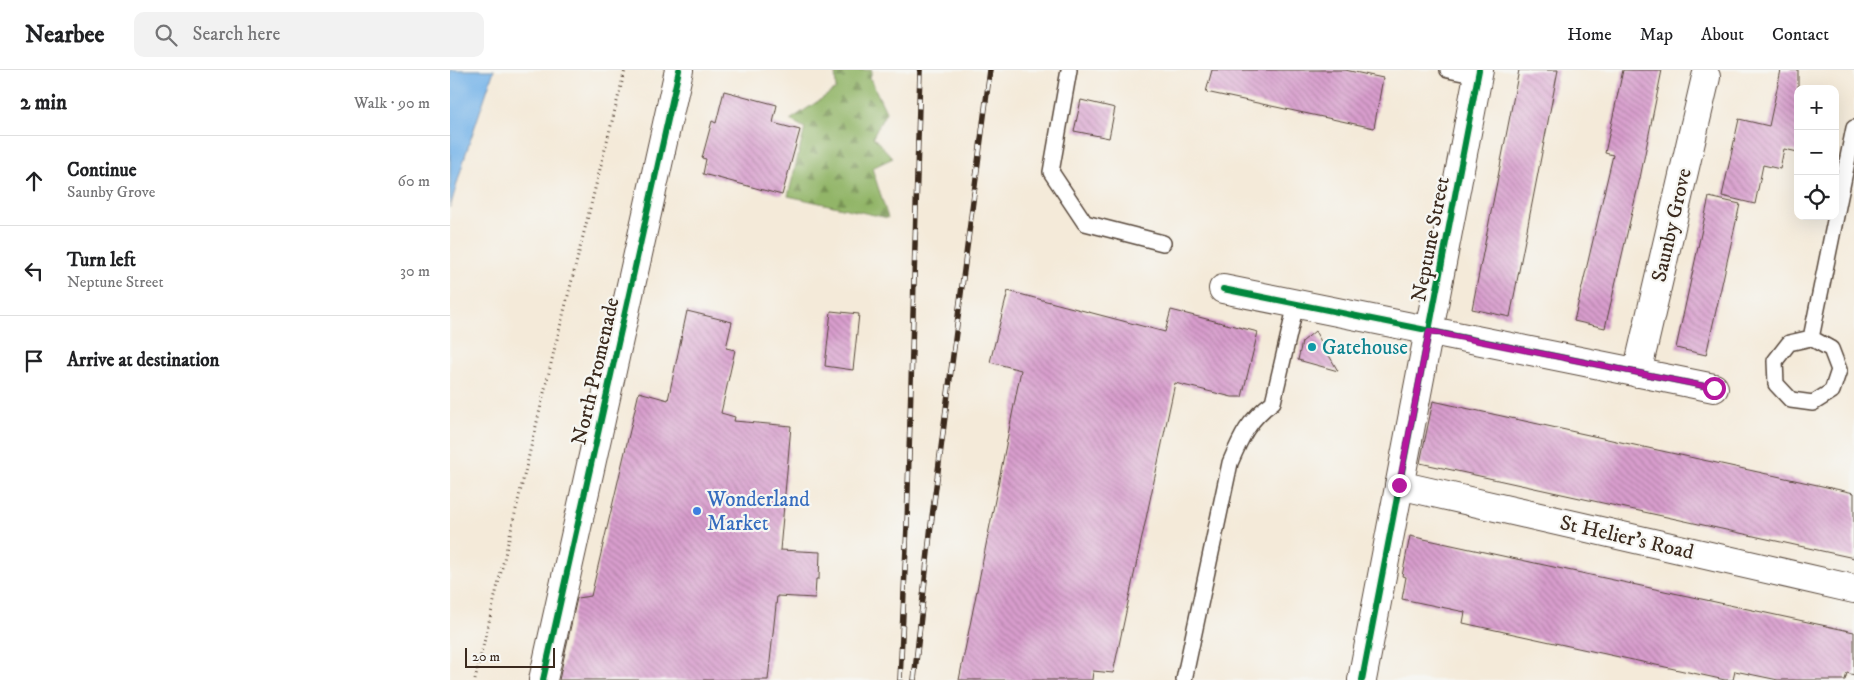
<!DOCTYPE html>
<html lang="en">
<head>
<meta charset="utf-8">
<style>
	:root { --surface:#fff; --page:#f2f2f2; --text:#202124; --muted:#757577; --line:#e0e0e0 }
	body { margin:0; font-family:"IM FELL DW Pica",serif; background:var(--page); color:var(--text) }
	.controls { position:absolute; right:15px; top:15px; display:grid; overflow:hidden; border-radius:10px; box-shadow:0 5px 20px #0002 }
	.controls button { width:45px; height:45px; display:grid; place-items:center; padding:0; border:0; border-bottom:1px solid var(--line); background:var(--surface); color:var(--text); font:25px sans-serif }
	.scale { position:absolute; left:15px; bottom:12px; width:90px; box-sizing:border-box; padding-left:5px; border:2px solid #3b2a1e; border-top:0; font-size:14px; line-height:18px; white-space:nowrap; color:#3b2a1e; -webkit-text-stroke:4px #f6f6f2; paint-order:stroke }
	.stop { position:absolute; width:15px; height:15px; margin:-11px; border:4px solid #b5179e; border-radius:50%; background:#fff }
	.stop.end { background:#b5179e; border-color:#fff; box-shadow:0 1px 5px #0008 }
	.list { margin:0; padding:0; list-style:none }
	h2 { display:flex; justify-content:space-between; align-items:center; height:65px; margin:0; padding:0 20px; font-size:21px }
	h2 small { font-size:16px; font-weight:400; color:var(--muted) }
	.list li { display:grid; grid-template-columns:32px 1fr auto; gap:15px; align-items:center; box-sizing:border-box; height:90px; padding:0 20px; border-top:1px solid var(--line) }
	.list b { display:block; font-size:19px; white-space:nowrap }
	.list p { margin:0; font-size:16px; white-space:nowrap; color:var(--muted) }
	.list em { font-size:16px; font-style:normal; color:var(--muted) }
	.icon { flex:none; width:28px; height:28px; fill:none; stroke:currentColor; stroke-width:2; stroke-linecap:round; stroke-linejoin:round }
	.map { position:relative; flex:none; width:1404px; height:610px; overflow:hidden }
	header { display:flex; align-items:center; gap:30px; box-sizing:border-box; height:70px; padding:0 25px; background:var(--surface); border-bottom:1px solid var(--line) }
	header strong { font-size:24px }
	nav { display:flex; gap:28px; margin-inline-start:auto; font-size:18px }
	.search { width:350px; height:45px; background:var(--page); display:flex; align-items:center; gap:12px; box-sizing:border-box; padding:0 18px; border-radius:10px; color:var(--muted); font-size:19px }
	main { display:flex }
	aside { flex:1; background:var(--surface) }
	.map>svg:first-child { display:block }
	.forest { fill:url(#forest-firs); stroke:#667043 }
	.water { fill:#76b4e9; stroke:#586f84 }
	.building { fill:url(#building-back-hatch) }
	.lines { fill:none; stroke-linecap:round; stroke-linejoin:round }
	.service-casing { stroke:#57473a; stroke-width:18 }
	.minor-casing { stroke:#57473a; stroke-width:30 }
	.path { stroke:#57473a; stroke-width:3; stroke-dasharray:1 4; stroke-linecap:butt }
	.service { stroke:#fff; stroke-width:15 }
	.minor { stroke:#fff; stroke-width:28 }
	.rail-casing { stroke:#3b2a1e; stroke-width:5.5 }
	.rail { stroke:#f6f6f2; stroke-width:4; stroke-dasharray:11; stroke-linecap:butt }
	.cycleway-casing { stroke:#f6f6f2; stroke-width:9 }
	.cycleway { stroke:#00873e; stroke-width:6 }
	.route { stroke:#b5179e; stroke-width:6 }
	.culture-dot { fill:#0f9aa8; stroke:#f6f6f2; stroke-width:2 }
	.shop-dot { fill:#3f7fe0; stroke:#f6f6f2; stroke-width:2 }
	.labels { text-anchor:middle; stroke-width:4.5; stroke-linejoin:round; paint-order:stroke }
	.street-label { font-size:21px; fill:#3b2a1e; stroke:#f6f6f2 }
	.culture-label { font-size:21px; fill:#0d838f; stroke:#f6f6f2; text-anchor:start }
	.shop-label { font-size:21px; fill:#366cbe; stroke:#f6f6f2; text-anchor:start }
</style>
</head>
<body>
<header>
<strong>Nearbee</strong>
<div class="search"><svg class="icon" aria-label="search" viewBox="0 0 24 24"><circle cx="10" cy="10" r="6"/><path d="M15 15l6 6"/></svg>Search here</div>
<nav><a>Home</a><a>Map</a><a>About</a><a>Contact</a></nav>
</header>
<main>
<aside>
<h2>2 min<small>Walk · 90 m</small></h2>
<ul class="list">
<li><svg class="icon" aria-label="ahead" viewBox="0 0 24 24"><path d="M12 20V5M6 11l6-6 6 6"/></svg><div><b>Continue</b><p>Saunby Grove</p></div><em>60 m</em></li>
<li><svg class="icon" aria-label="left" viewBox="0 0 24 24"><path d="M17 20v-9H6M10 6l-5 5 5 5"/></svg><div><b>Turn left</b><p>Neptune Street</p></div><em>30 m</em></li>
<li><svg class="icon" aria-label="arrive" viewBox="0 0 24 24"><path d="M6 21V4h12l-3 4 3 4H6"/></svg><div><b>Arrive at destination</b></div></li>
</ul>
</aside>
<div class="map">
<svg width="1404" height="610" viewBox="0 0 1404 610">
	<defs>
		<pattern id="forest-firs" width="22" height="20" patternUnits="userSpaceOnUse" patternTransform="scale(1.25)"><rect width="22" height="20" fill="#92b568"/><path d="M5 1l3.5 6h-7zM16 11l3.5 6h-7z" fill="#789355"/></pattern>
		<pattern id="building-back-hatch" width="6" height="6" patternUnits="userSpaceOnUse" patternTransform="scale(1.25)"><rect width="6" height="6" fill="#d89dcd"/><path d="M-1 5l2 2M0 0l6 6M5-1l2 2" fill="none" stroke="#b080a6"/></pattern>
	</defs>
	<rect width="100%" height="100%" fill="#f6f6f2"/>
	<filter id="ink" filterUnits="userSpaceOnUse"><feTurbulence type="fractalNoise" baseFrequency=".02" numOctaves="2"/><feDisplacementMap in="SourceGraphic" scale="10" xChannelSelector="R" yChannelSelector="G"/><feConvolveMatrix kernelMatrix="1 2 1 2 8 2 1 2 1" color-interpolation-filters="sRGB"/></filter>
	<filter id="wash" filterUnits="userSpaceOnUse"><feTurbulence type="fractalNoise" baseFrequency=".0096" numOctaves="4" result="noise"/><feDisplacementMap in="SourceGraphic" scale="20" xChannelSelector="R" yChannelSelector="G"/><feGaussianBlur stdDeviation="1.12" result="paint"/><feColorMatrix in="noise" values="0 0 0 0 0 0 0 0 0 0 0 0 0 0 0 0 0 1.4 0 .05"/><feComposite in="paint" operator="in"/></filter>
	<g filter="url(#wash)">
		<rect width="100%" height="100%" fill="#f4ead9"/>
		<!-- forest -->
		<path class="forest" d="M385,0H422L420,8L436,42L423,67L443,88L422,98L438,148L338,126L355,58L340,50L386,19Z"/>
		<!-- water -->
		<path class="water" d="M0,0H44L15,86L0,138Z"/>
		<g id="blocks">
			<!-- building -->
			<path class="building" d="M762,0H895L933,8L924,58L756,22Z
				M1069,0H1108L1060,247L1022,239Z
				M1173,0H1212L1190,108L1155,258L1124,251L1163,85L1155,83Z
				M1331,0H1348V82L1334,79L1330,99L1313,95L1305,134L1272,126L1289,49L1319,56Z
				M274,21L327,35L323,53L350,60L332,125L253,104L256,89L252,88L262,51L266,53Z
				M631,30L665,38L659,68L624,61Z
				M1259,127L1290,134L1256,285L1226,278Z
				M558,221L715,262L721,240L808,262L792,327H782L725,313L663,603L643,601L642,610H509L571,300L540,292Z
				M237,241L282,252L276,278L285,280L271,343L285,347L284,351L341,356L330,480L370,482L369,509H366L365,528L327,526L318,610H109L127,528L141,526L189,322L218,330Z
				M381,241L409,244L403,300L375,296Z
				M865,261L888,301L848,290L852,272Z
				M983,331L1404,423V488L970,393Z
				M960,466L1404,562V605L1397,603L1395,610H1328L1285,601L1283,610H1275L1013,553L1015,542L952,529L956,507L952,506Z"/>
		</g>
	</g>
	<g filter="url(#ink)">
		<use href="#blocks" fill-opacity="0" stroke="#57473a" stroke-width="1"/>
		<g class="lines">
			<defs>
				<path id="service" d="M619,0L601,102L635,153L713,173
					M998,0L1028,6
					M1361,268L1404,58
					M1361,268L1381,279L1389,300L1382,321L1363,333L1341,330L1326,314L1325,291L1339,273Z
					M734,610L780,393C791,367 799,349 823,332L846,234"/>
				<path id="minor" d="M773,219L1264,318
					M1187,303L1256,7
					M949,415L1404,519
					M93,610L229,0
					M912,610L1029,0"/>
			</defs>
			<!-- service casing -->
			<use href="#service" class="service-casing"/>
			<!-- minor casing -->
			<use href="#minor" class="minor-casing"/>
			<!-- path -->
			<path class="path" d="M25,610L105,277L175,0"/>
			<!-- service -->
			<use href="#service" class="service"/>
			<!-- minor -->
			<use href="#minor" class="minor"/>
			<defs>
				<path id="rail" d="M450,610L457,455L470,0
					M464,610L481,455L540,0"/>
			</defs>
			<!-- rail casing -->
			<use href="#rail" class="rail-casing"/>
			<!-- rail -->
			<use href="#rail" class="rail"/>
			<defs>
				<path id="cycleway" d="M773,219L1264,318
					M93,610L229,0
					M912,610L1029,0"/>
			</defs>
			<!-- cycleway casing -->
			<use href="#cycleway" class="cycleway-casing"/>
			<!-- cycleway -->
			<use href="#cycleway" class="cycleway"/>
		</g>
	</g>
	<g class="lines" filter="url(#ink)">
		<!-- route -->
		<path class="route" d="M949,415L979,261L1264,318"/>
	</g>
	<!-- markers -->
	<circle class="culture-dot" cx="862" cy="277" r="5"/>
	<circle class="shop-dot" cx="247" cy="441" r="5"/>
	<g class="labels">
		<!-- street labels -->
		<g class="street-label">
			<text transform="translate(1221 155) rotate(-77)" y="7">Saunby Grove</text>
			<text transform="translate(980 169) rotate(-79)" y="7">Neptune Street</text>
			<text transform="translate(145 301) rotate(-77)" y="7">North Promenade</text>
			<text transform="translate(1177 467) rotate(13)" y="7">St Helier's Road</text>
		</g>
		<!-- culture labels -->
		<g class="culture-label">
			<text x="872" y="284">Gatehouse</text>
		</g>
		<!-- shop labels -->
		<g class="shop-label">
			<text x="257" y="436">Wonderland<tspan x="257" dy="24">Market</tspan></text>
		</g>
	</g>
</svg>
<div class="controls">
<button>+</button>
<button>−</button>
<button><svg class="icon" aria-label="locate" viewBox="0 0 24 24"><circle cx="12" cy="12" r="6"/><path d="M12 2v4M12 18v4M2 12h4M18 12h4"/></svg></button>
</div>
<div class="scale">20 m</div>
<div class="stop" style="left:1264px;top:318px"></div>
<div class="stop end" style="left:949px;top:415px"></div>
</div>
</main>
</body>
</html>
